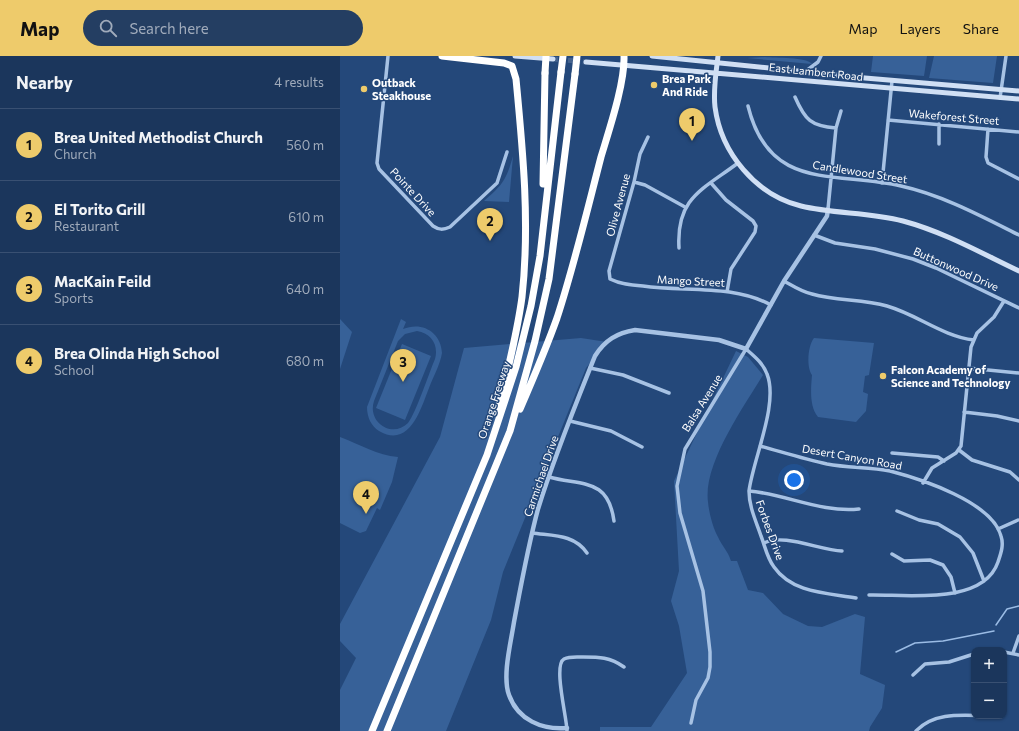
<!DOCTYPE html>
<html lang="en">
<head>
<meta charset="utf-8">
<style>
	:root { --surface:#1b365c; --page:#243e62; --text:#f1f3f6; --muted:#a0abbb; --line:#395072; --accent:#eecb6b }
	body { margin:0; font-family:Commissioner,sans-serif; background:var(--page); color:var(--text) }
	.controls { position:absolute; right:12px; bottom:12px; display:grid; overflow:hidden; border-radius:8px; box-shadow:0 1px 3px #0004 }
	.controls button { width:36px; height:36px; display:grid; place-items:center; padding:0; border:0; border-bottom:1px solid var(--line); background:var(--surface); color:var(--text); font:20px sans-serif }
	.you { position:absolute; left:454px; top:424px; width:14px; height:14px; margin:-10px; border:3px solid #fff; border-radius:50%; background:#1a73e8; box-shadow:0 0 0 6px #1a73e833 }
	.badge { display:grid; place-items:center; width:26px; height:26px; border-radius:50%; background:var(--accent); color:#111; font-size:13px; font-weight:700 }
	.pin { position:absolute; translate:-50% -33px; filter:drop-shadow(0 1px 2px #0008) }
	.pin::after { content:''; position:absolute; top:21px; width:14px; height:12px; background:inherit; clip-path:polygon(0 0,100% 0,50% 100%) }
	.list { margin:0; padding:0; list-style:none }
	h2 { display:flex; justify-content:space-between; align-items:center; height:52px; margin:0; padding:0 16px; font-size:17px }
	h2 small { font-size:13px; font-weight:400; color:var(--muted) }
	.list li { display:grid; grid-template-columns:26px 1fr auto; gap:12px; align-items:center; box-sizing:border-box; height:72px; padding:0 16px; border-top:1px solid var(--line) }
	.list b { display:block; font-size:15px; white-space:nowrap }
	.list p { margin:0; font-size:13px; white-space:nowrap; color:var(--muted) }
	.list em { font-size:13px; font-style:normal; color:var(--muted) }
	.icon { flex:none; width:22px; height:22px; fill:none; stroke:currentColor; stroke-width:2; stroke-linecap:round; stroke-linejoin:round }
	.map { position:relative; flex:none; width:679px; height:675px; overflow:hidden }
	header { display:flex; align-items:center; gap:24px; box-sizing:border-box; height:56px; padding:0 20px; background:var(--accent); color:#111 }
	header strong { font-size:19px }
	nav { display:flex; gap:22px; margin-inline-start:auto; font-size:14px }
	.search { width:280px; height:36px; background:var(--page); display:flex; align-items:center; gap:10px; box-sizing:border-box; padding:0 14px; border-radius:22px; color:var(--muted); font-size:15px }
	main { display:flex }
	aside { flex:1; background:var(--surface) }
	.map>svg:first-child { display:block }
	.green { fill:#376198; fill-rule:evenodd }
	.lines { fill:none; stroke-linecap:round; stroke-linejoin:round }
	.stream { stroke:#9bbce5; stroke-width:1.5 }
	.secondary-tunnel { stroke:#45638e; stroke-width:5; stroke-dasharray:5 2.5; stroke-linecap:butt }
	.minor { stroke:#a7c2e4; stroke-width:3.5 }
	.tertiary { stroke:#a7c2e4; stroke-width:4.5 }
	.secondary { stroke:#d0dff4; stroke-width:5 }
	.motorway { stroke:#fff; stroke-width:7 }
	.motorway-bridge { stroke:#fff; stroke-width:7 }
	.poi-dot { fill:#eecb6b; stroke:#24487a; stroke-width:1.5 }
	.labels { text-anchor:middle; stroke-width:3; stroke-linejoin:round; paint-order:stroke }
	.street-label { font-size:11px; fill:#fff; stroke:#24487a }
	.poi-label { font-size:11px; font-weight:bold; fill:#fff; stroke:#24487a; text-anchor:start }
</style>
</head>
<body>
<header>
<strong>Map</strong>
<div class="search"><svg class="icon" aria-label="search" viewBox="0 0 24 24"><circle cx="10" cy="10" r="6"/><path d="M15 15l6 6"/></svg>Search here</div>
<nav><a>Map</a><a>Layers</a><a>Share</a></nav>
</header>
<main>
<aside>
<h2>Nearby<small>4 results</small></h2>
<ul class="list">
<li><span class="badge">1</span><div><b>Brea United Methodist Church</b><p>Church</p></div><em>560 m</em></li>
<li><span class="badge">2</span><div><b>El Torito Grill</b><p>Restaurant</p></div><em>610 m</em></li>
<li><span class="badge">3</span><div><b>MacKain Feild</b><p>Sports</p></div><em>640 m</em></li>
<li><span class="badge">4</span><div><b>Brea Olinda High School</b><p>School</p></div><em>680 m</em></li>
</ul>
</aside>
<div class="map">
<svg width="679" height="675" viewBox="0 0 679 675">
	<rect width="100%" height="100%" fill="#24487a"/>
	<!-- green -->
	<path class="green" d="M533,0H587L584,20L531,16Z
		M594,0H657L653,27L589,22Z
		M425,1C435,2 467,1 472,8L407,2Z
		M173,100L169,146L144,145C162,129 166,125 173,100Z
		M0,263L12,276L0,313Z
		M61,263L66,266L63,273C82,265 101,276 102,297C100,309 93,321 89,332C81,352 70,393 39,375C31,370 27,361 27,351ZM77,275C91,277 99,289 95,303C89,317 76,357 68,367C52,383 27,366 34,345L58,285L65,278Z
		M241,282L267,286L246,312L163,516L151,564L106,675H0V634L16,602L0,585V568L100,381L124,292Z
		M474,282L534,287L529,319L525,320L523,336L528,338L526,355L516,366L478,361C469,350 471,332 472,319C466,311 468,289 474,282Z
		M62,288L91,300L65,364L36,352Z
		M396,295L408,301L423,319C403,352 363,408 368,446C369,457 373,472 378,481C382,490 388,495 391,505H397L408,534L423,537L443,558L468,570L482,571L515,558L525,561L520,618L545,629L542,652L530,671L529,675H260V671H311L347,617L339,570L331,545L339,515L334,425Z
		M0,381C21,389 37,399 58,401L52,426L40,454L37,452L26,475L20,477L0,467Z"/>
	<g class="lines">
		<!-- stream -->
		<path class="stream" d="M656,569L667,553L679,550
			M556,596L575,587L603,585L654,575"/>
		<!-- secondary-tunnel -->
		<path class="secondary-tunnel" d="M213,3L246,6"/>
		<!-- minor -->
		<path class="minor" d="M48,0L37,107L39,113L93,170C99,174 103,174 110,171L157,127L167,96
			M466,15L478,6L481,0
			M455,41C465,64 471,70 496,72
			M660,42L666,0
			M408,50C429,136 495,115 561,130C602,139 641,160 679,179
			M548,64L679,76
			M599,68V88
			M648,73L646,101L648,107L679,123
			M308,81L300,98L294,126L269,215L270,223C280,228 291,229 303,230C345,236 392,228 431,249
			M294,126L305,129L345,151
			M371,127L386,144L413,165L416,170L415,176L391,213L387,236
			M542,127L552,25
			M488,153L496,72L501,55
			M474,179L495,187L535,193L573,203L596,212L679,252
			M339,192C336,142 362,134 398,107
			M444,225C453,230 462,236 472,238C496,245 522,243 547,250C578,259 602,280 634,284
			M250,312L283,319L329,337
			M628,312L679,317
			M624,356L657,360L679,365
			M230,365L271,375L302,391
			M420,390C442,396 464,403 487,408C508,412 529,411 550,415C581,423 652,446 661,480C664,489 661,497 658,506C643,550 565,538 529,539
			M619,394L632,404L670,416L679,424
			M552,397L598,401L604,405
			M209,421C241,430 268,421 274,465
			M583,427L592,412L616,397L621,390L631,291L637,277L654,261L664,245
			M409,435C446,438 481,457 519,453
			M557,455L579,464L598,468L620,481L633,497L644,525
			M658,473L678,464
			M192,477C213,480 234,478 247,497
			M424,487C442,477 480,494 502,495
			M552,498L564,505L590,504L603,509L611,521L615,537
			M664,596L679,599
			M673,597L679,580
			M573,619L585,608L609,606L634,598
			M351,667L356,644L368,622L370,611V596L363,535L340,457L337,430L345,393L406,293C414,300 423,307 427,318C439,348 413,403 409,435C409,451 416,465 421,480C425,490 427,502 434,511C452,537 487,537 516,542
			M227,675C227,662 213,609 224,603C230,600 237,601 243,601C259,601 270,601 284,611
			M576,675C596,654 627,660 654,660"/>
		<!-- tertiary -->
		<path class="tertiary" d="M227,672C202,674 178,664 169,639C162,620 171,586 174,566C181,529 188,490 198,453C214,401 235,350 255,300C265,284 277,277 295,274L379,284L406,293L444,225L487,160L488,153"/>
		<!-- secondary -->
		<path class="secondary" d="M175,0L213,3
			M312,0L525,22L679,35
			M378,0C376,17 373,34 375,51C381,97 416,139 461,150C494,158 529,156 563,165C604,176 641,197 679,215
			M246,6L679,43"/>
		<!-- motorway -->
		<path class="motorway" d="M102,0L164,7L172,10L176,23C183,96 190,168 182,241C177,279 167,317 158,354
			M203,128L205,17
			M180,353C193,323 206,293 217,262C234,210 247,155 261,101C269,74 285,27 284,0
			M32,675L147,399L176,311L191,250L200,200L221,16
			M47,675L170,375L195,285L209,223L235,18"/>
		<!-- motorway-bridge -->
		<path class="motorway-bridge" d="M221,16L223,0
			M205,17L206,0
			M235,18L237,0"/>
	</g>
	<!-- markers -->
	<g class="poi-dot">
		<circle cx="314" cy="29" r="4"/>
		<circle cx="24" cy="33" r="4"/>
		<circle cx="543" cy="320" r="4"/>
	</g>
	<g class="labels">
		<!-- street labels -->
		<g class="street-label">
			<text transform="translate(476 16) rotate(6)" y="4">East Lambert Road</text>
			<text transform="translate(614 61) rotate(5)" y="4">Wakeforest Street</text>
			<text transform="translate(520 116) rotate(9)" y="4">Candlewood Street</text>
			<text transform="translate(73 136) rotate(47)" y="4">Pointe Drive</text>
			<text transform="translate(278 149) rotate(-75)" y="4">Olive Avenue</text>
			<text transform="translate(616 213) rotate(24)" y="4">Buttonwood Drive</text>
			<text transform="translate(351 225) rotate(3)" y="4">Mango Street</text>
			<text transform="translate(154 344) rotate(-72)" y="4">Orange Freeway</text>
			<text transform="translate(362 347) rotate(-58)" y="4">Balsa Avenue</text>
			<text transform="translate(512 401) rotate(10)" y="4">Desert Canyon Road</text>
			<text transform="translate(201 420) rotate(-71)" y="4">Carmichael Drive</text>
			<text transform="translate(430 474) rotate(70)" y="4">Forbes Drive</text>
		</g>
		<!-- poi labels -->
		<g class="poi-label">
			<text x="322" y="27">Brea Park<tspan x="322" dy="13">And Ride</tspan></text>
			<text x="32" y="31">Outback<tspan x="32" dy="13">Steakhouse</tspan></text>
			<text x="551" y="318">Falcon Academy of<tspan x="551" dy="13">Science and Technology</tspan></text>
		</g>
	</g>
</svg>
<div class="controls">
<button>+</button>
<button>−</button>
</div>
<div class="you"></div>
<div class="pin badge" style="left:352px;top:85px">1</div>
<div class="pin badge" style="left:150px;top:185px">2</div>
<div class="pin badge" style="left:63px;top:326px">3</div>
<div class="pin badge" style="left:26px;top:458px">4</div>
</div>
</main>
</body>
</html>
